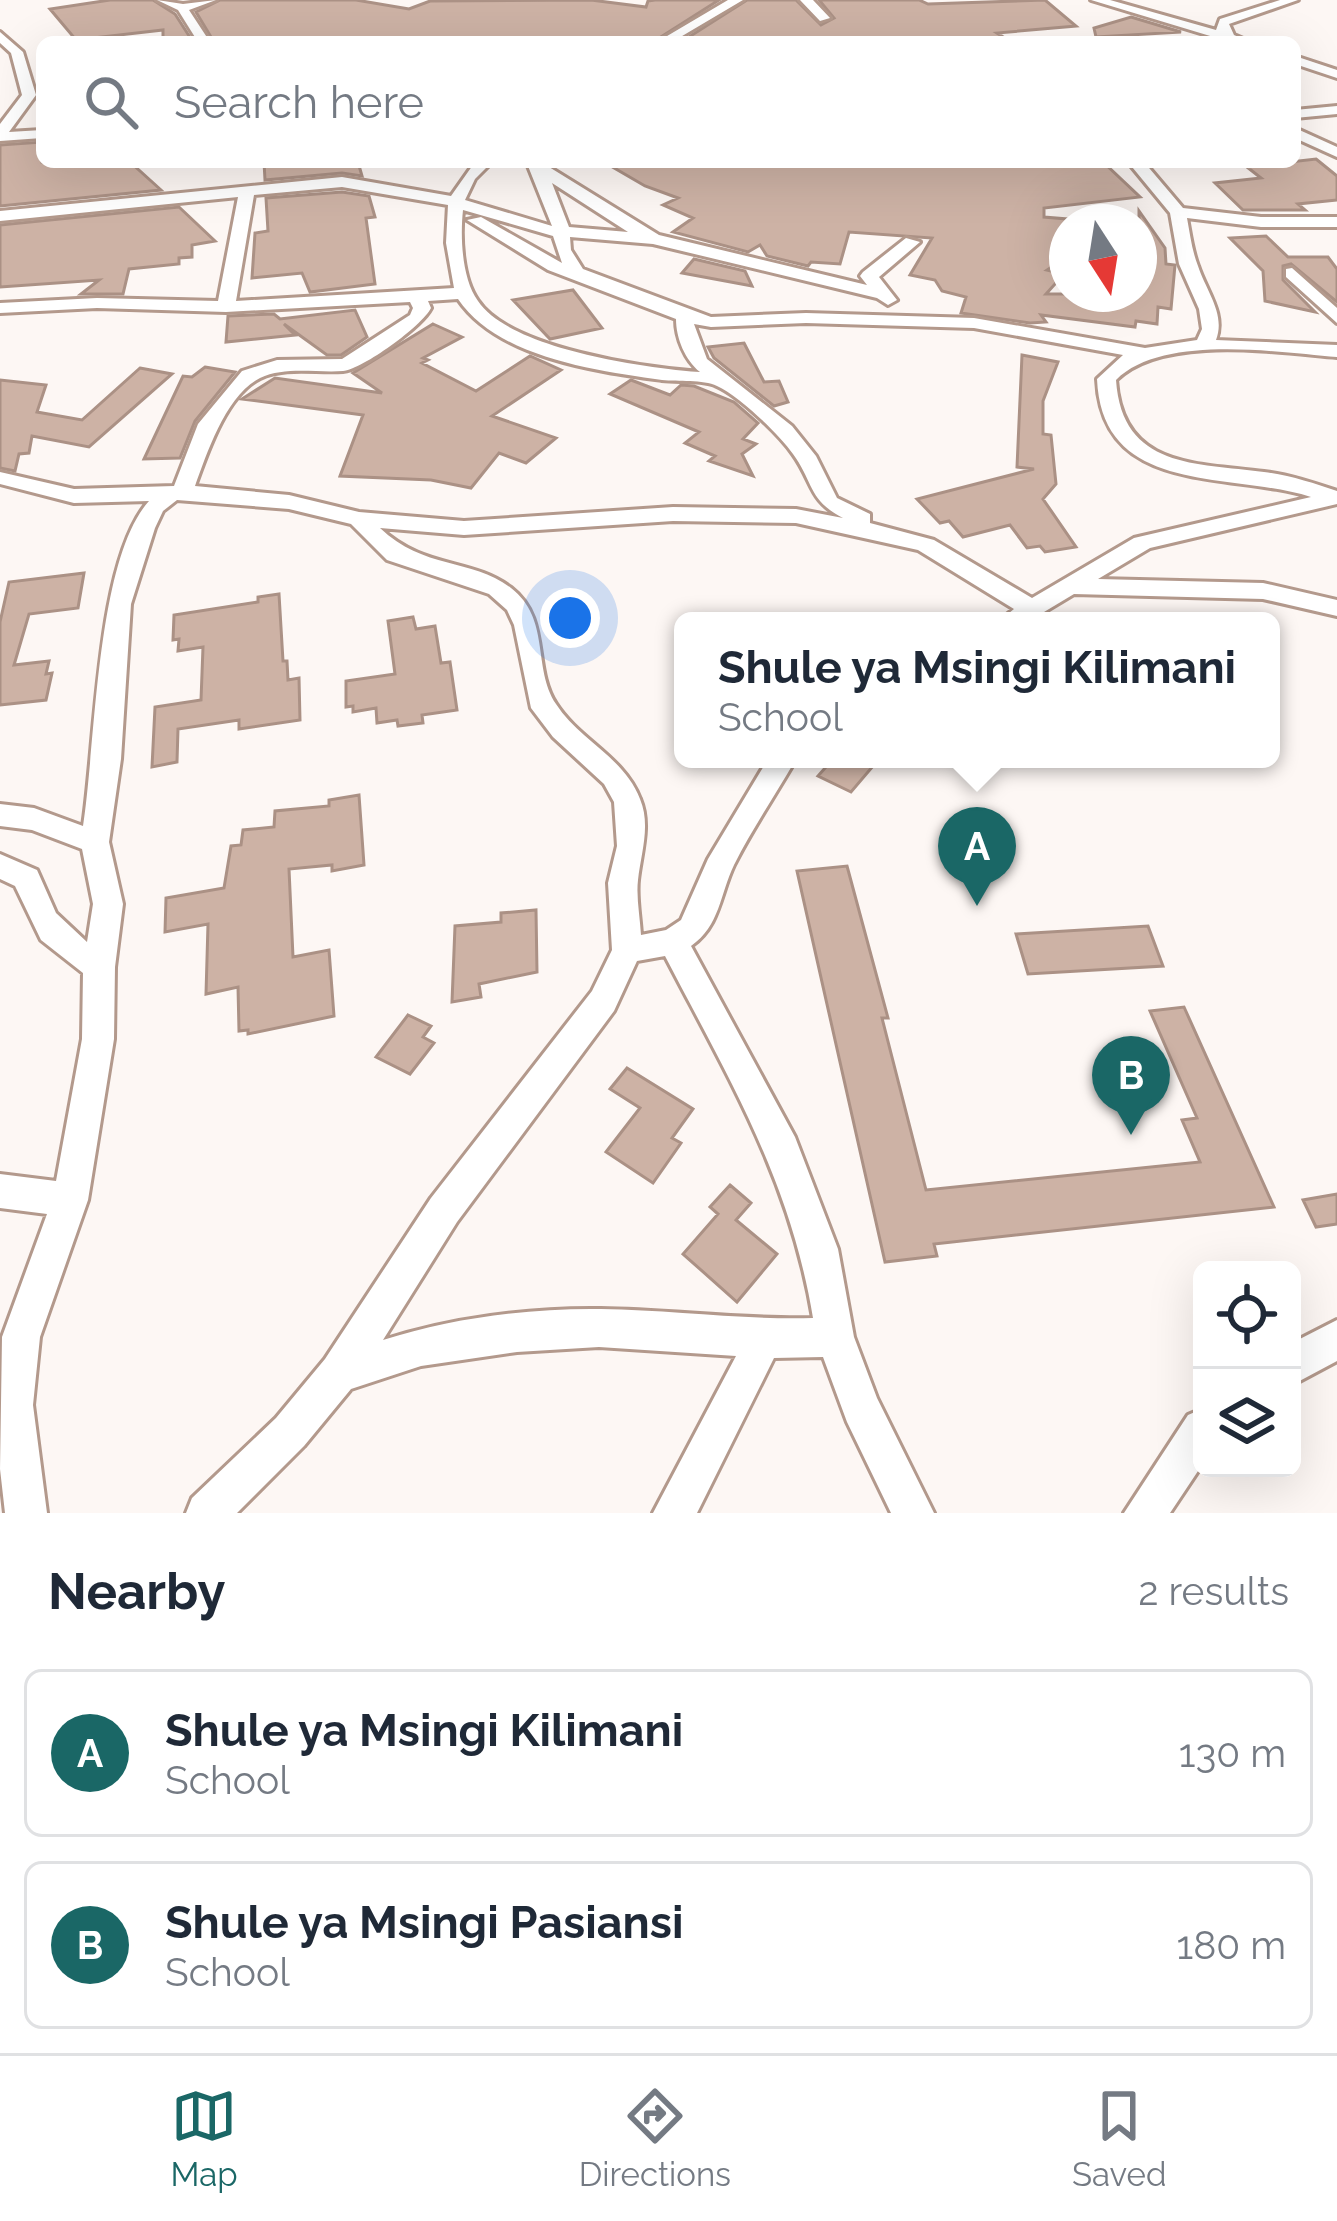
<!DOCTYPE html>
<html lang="en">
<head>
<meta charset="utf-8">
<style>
	:root { --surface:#fff; --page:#f6f6f7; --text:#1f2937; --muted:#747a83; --line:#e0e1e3; --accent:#1a6766 }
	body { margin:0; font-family:Raleway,sans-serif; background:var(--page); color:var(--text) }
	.controls { position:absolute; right:36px; bottom:36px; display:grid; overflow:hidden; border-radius:18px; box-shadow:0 12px 48px #0002 }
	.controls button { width:108px; height:108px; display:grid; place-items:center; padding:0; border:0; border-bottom:3px solid var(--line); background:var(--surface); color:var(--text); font:60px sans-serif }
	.compass { position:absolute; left:1049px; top:204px; width:108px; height:108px; border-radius:50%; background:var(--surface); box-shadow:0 12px 48px #0002; rotate:168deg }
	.you { position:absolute; left:570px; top:618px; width:42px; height:42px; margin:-30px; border:9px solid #fff; border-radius:50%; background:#1a73e8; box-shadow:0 0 0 18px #1a73e833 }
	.badge { display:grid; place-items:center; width:78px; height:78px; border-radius:50%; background:var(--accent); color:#fff; font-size:39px; font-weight:700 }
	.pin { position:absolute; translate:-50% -99px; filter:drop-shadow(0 3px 6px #0008) }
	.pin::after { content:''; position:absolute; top:63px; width:42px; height:36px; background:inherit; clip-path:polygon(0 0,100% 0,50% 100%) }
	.popup { position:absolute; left:674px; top:612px; width:606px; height:156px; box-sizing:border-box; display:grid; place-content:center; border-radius:18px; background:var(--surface); filter:drop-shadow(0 3px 9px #0005); font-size:39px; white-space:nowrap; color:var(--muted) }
	.popup b { font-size:45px; color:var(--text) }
	.popup::after { content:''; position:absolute; left:50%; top:100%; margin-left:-24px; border:24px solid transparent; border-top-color:var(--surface) }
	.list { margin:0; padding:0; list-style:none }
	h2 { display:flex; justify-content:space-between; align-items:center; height:156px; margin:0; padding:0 48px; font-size:51px }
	h2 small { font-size:39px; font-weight:400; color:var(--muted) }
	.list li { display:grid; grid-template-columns:78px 1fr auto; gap:36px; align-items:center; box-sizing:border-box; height:168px; margin:0 24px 24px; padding:0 24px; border:3px solid var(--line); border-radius:18px }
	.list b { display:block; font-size:45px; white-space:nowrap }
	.list p { margin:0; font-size:39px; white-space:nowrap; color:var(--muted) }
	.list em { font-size:39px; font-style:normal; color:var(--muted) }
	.icon { flex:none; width:66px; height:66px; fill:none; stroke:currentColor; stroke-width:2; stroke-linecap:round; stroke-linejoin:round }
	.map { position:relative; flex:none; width:1337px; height:1513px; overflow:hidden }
	.search { position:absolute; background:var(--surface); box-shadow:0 12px 48px #0002; left:36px; right:36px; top:36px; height:132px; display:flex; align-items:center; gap:30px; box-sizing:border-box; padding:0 42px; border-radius:18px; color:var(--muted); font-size:45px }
	.sheet { height:540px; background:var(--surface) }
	nav { display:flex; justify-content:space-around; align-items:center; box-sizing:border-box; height:168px; border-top:3px solid var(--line); background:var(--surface); font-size:33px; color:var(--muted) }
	nav a { display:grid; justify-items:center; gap:6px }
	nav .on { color:var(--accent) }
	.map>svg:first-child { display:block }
	.building { fill:#cdb2a5; stroke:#ab9185; stroke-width:3 }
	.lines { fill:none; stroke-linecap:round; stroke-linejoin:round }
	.minor-casing { stroke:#b3998c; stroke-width:6 }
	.minor { fill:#fff; fill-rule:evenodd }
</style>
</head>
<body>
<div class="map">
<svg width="1337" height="1513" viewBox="0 0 1337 1513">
	<rect width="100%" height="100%" fill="#fdf7f4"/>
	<!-- building -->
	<path class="building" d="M110,0H153L175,14L193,42H163V30L76,40L50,9Z
		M220,0H356L409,9L430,1L591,0L646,7L648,1L655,0H719L653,42H214L196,12Z
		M747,0H796L821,25L834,18L819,0H919L928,4L1045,0L1076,26L997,33L1011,42H681Z
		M1131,17L1181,32L1096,37L1094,28Z
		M42,142V162H130L161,190L0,206V145Z
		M1316,159L1337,176V200L1298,204L1305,210H1243L1215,183L1261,178L1247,167Z
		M264,162H358L362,176L342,173L265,180Z
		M604,162L811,166L820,162H1103L1140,197L1044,208V217L1067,219V257L1047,270L1064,274L1046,294H1139V211L1165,248L1166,264L1175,265L1171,309L1158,307L1157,324L1136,321L1135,327L1041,315L1046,322L1030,323L961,313L966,297L942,291L935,280L910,275L932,238L849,232L840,264L811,262L808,266L767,256L760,245L748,252L673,232L693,218L663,205L678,198L645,186Z
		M342,192L369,196L375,217L366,218L375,284L310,292L302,273L252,278L255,233L268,231L266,198Z
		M179,207L215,241L192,245V257L179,258V264L129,269L123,294H81L99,280L0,287V225Z
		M1266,236L1288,257H1328L1337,269V302L1291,264L1283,266V280L1315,312L1265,301L1263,271L1230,238Z
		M694,259L745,271L752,286L682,273Z
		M573,290L602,328L550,339L513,300Z
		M355,310L367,337L341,355H327L284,324L295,335L226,342L228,316L274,314L280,319Z
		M433,324L462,337L423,358L428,360L422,363L476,391L530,356L561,370L492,416L556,438L526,463L499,453L471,488L431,480L340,476L363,415L242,399L275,378L382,393L353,373Z
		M744,343L764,382L779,381L788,402L774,406L714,358L708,347Z
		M1022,355L1058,362L1043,401V434L1051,435L1056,484L1043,499L1076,547L1045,552L1040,546L1027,548L1010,525L963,537L949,521L940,523L917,499L1034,469L1017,467Z
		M205,367L235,372L195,421L180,458L144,459L183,376L192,377Z
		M140,368L172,374L89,447L32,436L29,453L19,454L15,471L0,468V380L46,385L37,412L82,420Z
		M631,380L670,395L681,385L694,386L734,402L758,423L743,439L756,444L742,454L753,476L709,461L715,456L685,443L699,432L610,394Z
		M84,573L78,608L29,614L14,665L49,661L46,674L52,673L46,700L0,705V622L9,582Z
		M279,594L283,661H287L288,680L299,678L300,720L239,729V720L178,729L177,762L152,767L155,707L201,700L203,647L178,651L179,639L173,640L174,615L258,602V597Z
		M413,617L416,629L435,626L441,663L450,662L457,710L422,715L423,723L398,726L397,720L377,723L376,708L353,712V706L346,707V681L395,674L388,621Z
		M833,759H879L851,792L818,776Z
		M359,795L364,865L332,871V865L289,869L293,957L329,950L334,1016L248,1034V1030L239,1031L238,987L206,994L208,924L165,932L166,898L224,888L231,846L241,845L243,830L274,827L275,811L329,806V800Z
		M847,866L888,1018H882L926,1190L1200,1162L1182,1120L1197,1118L1150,1011L1184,1007L1274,1207L934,1244L937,1256L885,1262L797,871Z
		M536,910L537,972L479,984L481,997L452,1002L455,926L501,922V913Z
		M1148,926L1163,966L1028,974L1016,934Z
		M408,1015L431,1026L423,1037L434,1043L410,1074L376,1057Z
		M627,1068L693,1109L672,1138L681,1143L653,1183L606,1152L640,1108L610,1089Z
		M730,1185L751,1203L736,1220L777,1254L737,1302L683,1254L718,1214L710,1207Z
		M1337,1194V1224L1316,1227L1303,1200Z"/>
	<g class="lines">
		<defs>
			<path id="minor" d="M157,0L183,4L216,0L189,10L210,42H198L178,10Z
				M728,0H743L672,42H657Z
				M800,0H813L830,18L820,21Z
				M1091,0H1110L1216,30L1220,19L1280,0H1298L1229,24L1234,35L1250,42H1230Z
				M0,32L23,52L36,95L9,132L42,130V138L0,141V124L22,95L11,53L0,43Z
				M1295,56L1337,70V78L1295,64Z
				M1337,106V114L1295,118V110Z
				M1295,128L1337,147V157L1295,138Z
				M475,162H492L475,179L465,200L552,226L528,166L541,162L659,235L867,285L860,276L863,272L906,238L920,242L879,277L897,300L888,305L877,298L653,244L570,237L571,250L583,269L711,317L806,313L974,318L1145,348L1197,340L1202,329L1199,309L1179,264L1170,213L1128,162H1144L1183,208L1261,217H1337V227H1261L1187,218C1190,234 1192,251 1198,266C1206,291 1226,314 1216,340L1337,345V357C1276,352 1162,334 1116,380C1122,469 1197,463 1264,472C1289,475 1313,483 1337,491V504L1150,548L1098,579L1263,583L1337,600V616L1263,599L1074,594L1029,621H999L1014,609L918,550L796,523L673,521L464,535L380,528C424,570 472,558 511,588C551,619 532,667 556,704C579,740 624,757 640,799C651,825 641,853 638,880C636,897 640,917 641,935L666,930L681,920L708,859L768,759H796C776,794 752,829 734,865C720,894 720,926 691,946L795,1137L838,1249L854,1337L877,1398L934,1513H891L847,1422L823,1357L774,1358L697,1513H653L736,1356L599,1347L517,1352L421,1366L351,1389L304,1446L237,1513H186L192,1498L276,1418L325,1359L431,1198L592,991L612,950L608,883L617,846L614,802L604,784L553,737L531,708L514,625L507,610L489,594L387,560L351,524L289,509L177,500L163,511L155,528L131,604L121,759L109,842L123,904L115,967L114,1039L88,1200L40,1337L33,1405L47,1513H5L0,1469L2,1337L47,1214L0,1208V1174L56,1181L82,1039L83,973L41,940L15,886L0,879V854L37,870L56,913L87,942L93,904L82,849L32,830L0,826V804L34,808L83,826C96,743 96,560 149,501L74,503L0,484V472L74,489L174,486L198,424L242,371L277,360L342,359L410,315L413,308L410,302L226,312L97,308L0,313V303L97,298L218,301L238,197L0,221V211L342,177L451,196ZM552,183L628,232L569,227ZM342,187L448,205L446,243L454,288L236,301L254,195ZM463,210L553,236L562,263L481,217L467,220L548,270L676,319C676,338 685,360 700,372C645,368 510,349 478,301C462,279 460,238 463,210ZM458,299C498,358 597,371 662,380C678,382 703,379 717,386C739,396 779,434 793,454C814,483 808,500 843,518L796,509L673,507L464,521L359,512L289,495L195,486C207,453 226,395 260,378C285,366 316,373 343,371C363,369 422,326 431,308L428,301ZM806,323L974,328L1123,355L1097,379C1102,497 1230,471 1311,497L1134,538L1032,598L934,540L870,523V514L837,498L816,456L792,426L707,359L694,324L711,327ZM665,956C729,1079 790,1179 813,1318C742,1320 672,1310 601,1309C529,1308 451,1318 383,1340L457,1222L614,1011L637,961Z
				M1292,268L1337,308V323L1286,277V269Z
				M1337,1320V1361L1292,1385V1343Z
				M1202,1409V1465L1170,1513H1124L1188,1415Z"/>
		</defs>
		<!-- minor casing -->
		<use href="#minor" class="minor-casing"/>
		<!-- minor -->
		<use href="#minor" class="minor"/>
	</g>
</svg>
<div class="controls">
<button><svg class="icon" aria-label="locate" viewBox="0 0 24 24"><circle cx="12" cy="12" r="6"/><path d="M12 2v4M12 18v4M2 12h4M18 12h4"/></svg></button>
<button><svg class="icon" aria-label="layers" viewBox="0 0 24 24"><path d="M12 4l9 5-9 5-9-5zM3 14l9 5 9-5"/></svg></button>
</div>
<svg class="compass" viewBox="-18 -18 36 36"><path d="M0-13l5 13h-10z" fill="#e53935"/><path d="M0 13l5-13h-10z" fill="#747a83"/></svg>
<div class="you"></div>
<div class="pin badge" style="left:977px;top:906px">A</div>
<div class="popup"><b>Shule ya Msingi Kilimani</b>School</div>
<div class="pin badge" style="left:1131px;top:1135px">B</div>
<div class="search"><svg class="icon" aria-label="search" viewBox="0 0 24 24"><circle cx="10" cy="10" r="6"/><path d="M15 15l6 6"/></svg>Search here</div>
</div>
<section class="sheet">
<h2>Nearby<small>2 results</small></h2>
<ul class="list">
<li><span class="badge">A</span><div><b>Shule ya Msingi Kilimani</b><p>School</p></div><em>130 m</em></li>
<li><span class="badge">B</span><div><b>Shule ya Msingi Pasiansi</b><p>School</p></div><em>180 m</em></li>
</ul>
</section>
<nav>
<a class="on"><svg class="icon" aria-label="map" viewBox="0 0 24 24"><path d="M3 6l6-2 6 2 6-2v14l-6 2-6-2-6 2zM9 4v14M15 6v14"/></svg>Map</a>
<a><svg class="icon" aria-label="directions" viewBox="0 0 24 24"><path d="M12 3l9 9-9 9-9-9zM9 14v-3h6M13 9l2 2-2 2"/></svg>Directions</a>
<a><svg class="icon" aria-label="saved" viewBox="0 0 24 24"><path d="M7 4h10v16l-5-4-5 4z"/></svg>Saved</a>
</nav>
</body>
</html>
